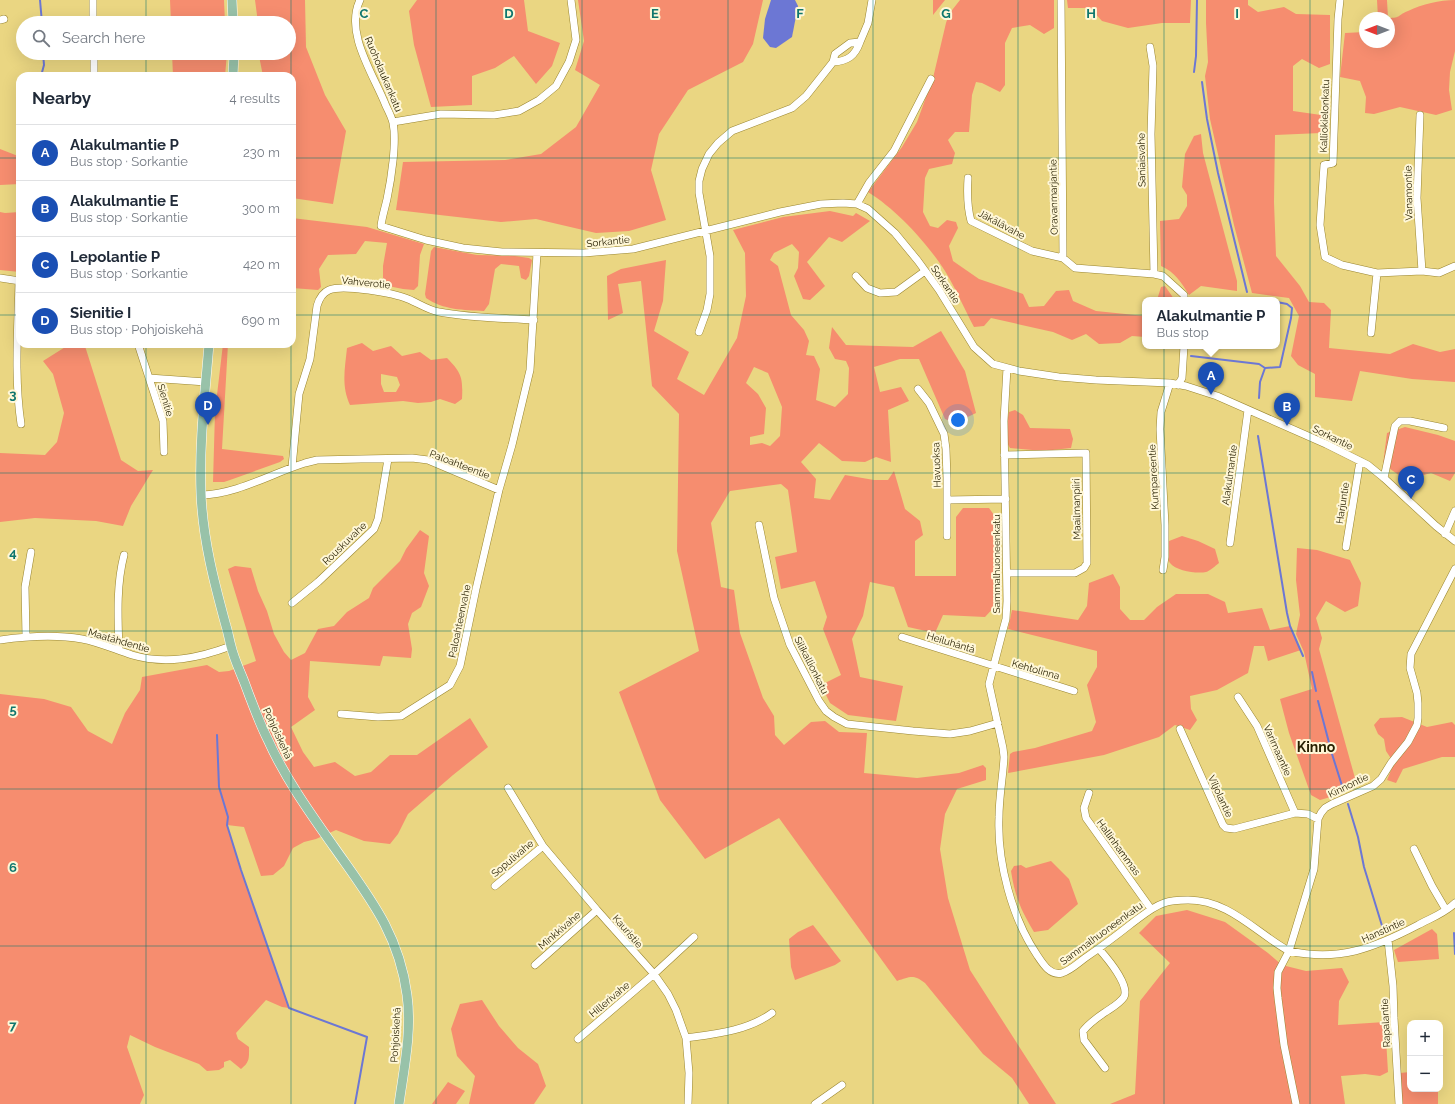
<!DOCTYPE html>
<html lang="en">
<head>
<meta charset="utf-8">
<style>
	:root { --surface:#fff; --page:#f2f2f3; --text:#1f2937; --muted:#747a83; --line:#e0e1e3; --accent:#ea580c }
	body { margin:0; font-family:Raleway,sans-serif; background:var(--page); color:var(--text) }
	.controls { position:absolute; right:12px; bottom:12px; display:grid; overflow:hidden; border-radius:8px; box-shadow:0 4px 16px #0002 }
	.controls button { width:36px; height:36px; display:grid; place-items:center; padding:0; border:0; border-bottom:1px solid var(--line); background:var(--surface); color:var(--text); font:20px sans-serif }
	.compass { position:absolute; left:1359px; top:12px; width:36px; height:36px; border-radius:50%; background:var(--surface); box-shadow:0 4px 16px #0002; rotate:270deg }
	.you { position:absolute; left:958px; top:420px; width:14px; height:14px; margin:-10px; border:3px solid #fff; border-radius:50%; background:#1a73e8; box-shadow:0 0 0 6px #1a73e833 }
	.badge { display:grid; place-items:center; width:26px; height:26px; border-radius:50%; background:var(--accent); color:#fff; font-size:13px; font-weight:700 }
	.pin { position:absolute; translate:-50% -33px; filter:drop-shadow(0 1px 2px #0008) }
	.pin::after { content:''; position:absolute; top:21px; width:14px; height:12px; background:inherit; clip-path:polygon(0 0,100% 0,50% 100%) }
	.popup { position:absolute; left:1142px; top:297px; width:138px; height:52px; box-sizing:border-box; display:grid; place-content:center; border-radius:8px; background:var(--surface); filter:drop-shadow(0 1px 3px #0005); font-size:13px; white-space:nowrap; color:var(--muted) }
	.popup b { font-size:15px; color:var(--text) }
	.popup::after { content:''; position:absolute; left:50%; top:100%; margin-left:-8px; border:8px solid transparent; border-top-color:var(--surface) }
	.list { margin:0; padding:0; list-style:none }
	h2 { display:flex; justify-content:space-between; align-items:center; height:52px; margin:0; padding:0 16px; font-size:17px }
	h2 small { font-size:13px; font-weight:400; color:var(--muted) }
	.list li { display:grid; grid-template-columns:26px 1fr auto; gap:12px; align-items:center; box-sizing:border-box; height:56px; padding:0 16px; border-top:1px solid var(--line) }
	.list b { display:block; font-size:15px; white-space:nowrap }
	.list p { margin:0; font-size:13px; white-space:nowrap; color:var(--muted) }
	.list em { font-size:13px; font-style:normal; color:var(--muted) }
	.icon { flex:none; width:22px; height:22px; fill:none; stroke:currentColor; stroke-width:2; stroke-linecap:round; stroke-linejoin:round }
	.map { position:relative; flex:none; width:1455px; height:1104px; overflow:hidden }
	.search { position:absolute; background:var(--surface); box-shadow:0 4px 16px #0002; left:16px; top:16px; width:280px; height:44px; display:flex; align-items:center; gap:10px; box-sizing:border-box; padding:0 14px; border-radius:22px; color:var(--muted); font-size:15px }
	.panel { position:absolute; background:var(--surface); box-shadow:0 4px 16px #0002; left:16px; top:72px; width:280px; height:276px; border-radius:12px }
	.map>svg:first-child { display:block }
	.green { fill:#f68d6f; fill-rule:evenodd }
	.water { fill:#6c77d4 }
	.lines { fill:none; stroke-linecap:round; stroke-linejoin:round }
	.stream { stroke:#6c77d4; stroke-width:2 }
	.minor-casing { stroke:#99852f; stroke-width:8 }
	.major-casing { stroke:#fff; stroke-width:10 }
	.minor { stroke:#fff; stroke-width:7 }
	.major { stroke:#98c2a9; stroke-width:9 }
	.grid { fill:none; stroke:#0f766e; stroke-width:1; stroke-opacity:0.55 }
	.labels { text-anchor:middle; stroke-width:4; stroke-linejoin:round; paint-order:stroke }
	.street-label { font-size:10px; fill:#271f00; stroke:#fff7d7 }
	.district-label { font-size:14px; font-weight:bold; fill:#271f00; stroke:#fff7d7 }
	.grid-label { font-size:13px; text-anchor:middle; font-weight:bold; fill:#0f766e; stroke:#fff7d7; stroke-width:4; stroke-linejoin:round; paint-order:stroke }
</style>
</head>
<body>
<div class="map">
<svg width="1455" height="1104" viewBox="0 0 1455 1104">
	<rect width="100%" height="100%" fill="#ead682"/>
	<!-- green -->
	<path class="green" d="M170,0H224L225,23H171Z
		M255,0H305L306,47L325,95L346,131L333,204L292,198V76H263L259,56L260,53H289V23H258Z
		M417,0H524L528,31L560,43L552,66L536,84L514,56L495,68L472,76V105L431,107L414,45L409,11Z
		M578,0H763L753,44L743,62L688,90L659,134L651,170L666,220L629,231L596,233L536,219L501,222L396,210L403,162L505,160L541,154L576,127L600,85L575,70L584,41Z
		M933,0H945L933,15Z
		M960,0H1054V28L1044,34L1030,25L1012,28L1005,43V85L1000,92L982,83L976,82L972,95L969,132H955L948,140L955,153L952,164L929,169L925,178L923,212L930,226L938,228L947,220L956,222L958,228L949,246L953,261L979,279L1023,294L1029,307L1044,306L1056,291L1069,290L1073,301L1096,311L1145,316V337L1132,336L1120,343L1099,344L1086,334L1072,340L1053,332L991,318L984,326L974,327C964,308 956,289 945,271C927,243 897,210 868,192L902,147L917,122L933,78L946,23L949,14Z
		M1067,0H1191L1190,23H1162L1128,28L1102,21L1090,8H1068Z
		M1206,0H1248V5L1258,12L1284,7L1296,14L1330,15V64L1319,68L1302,59L1293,66V111L1321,115V133L1275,135L1274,202L1276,256L1300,286L1309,302L1324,303L1331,310L1329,348L1390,354L1413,344L1440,352L1455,349V382L1412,379L1360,371L1352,401L1315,397V374L1298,365L1291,356L1299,316L1289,298L1252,293L1234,225L1210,119L1205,76L1208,62L1206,23Z
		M1377,0H1387L1388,18C1402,18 1397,15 1408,11C1423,4 1439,0 1455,0V51L1450,72L1449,90L1452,110L1436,115L1400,107L1374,114L1365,113L1366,97L1360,81L1340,77L1345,33L1365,32V42H1389V18H1378Z
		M172,53H227L225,76H173Z
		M1201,134L1203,153L1237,281V291L1201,286L1189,295C1181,282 1175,272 1161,266L1160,221L1179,219L1187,206V195L1182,187L1185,154L1194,136Z
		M0,149L18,156L20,163V184L0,185Z
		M830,211L853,216L856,213L870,221L842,242L829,237L807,262L825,286L810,300L803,299L794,276L798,268L799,252L792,244L774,253L770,260L778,266L791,315L804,330L809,341L806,355L814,356L820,369L816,400L835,407L848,394L849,368L846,361L835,359L829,348L832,327L846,345L913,347L941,331L965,371L976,413L955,423L945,419L919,359H900L874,367L880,392L901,387L909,401L888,410L891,462L876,457L865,462L842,461L819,443L801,462L816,479L814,498L830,500L845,475L874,480H888L894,471L905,509L920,521L923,535L915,541V576H956V517L963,508H989L994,515L997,604L985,617L943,615L935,633L908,627L894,587L870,582L863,616L852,639L860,677L903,686L896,721L848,715L830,703L821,685L841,675L823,629L827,617L815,581L781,589L775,557L797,552L788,490L781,484L730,491L711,523L721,587L734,590L740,633L763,698L774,716L775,735L784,745L811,722L825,721L839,732L867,733L864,773L917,778L959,773L983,765L986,768V780L957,789L945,814L940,849L948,898L970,970L1056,1104H1029L1012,1078L983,1054L925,983C913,974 910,977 897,981L779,818L705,859L660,800L619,692L699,651L677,551L679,414L652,386L641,281L618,284L623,313L608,320L607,276L621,269L666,260L663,301L654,331L689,352L677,379L704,395L737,338L746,296L745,253L733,230L783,217ZM754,367L768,373L782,407L780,436L770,446L762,443L750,445V437L764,434L766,408L758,394L746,383Z
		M0,212L5,213L20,212V272L0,270Z
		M292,218L367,227L424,244L420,255L418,286L414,290L403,289L383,285V266L387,243L365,241L356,254L328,255L319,269L321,287L318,290L292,288Z
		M434,247L477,255L515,256L529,258L532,260L529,276L526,280L521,278L519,266L501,264L495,269L489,304L484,311C464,310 443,310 426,298L425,294L431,251Z
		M1165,286L1174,299V300H1157L1161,287Z
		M362,343L373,351L391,346L402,356L420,352L431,360L447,358C462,373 463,378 462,399L455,404L440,399L431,402L418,403L403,401L350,405C341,386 345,368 347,348ZM381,374L397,377L400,385L396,392H384L381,384Z
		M70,344L85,346L121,460L138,471L153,470L131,506L123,526L96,521L35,518L0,522V453L45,455L57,442L64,413L53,374L43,361Z
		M223,344H228L222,449L283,456L284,459L280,462L230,480L224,482H213L215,412Z
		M1015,410L1023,415L1030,428L1070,429L1073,439L1071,448L1043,451L1010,448C1003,438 1007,424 1009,412Z
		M1405,427L1438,435L1455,441V473L1450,481L1431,473L1406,480L1383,464L1387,433Z
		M420,530L429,536L424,573L429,586L421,607L412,613L408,624L412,649L411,658L383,656L380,666L310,661L308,697L315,710L291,727L303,752L314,767L335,762L355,776L371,772L390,755H417L470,718L488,747L453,775L408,814L398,834L390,844L364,841L336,830L316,839L304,842L293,848L284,866L273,875L261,876L244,827L227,825L241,870L289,1008L282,1007L266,1000L236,1033L238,1039L249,1047C249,1058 250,1062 241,1069L230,1060L224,1062V1067L219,1070L207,1071L199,1064L155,1047L130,1035L127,1047L144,1095L140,1104H0V694L44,699L71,707L88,731L112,744L125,713L140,690L142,677L207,665L219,672L229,671L256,661L228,569L235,566L251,568L258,591L267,611L274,634L284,652L291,660L305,653L318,629L334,626L347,612L369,598L373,588L400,561L406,549Z
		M1182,536L1198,541L1215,549L1219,563C1215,566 1210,571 1206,572C1197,574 1176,571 1170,563C1166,557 1169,548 1169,541Z
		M1297,548L1317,550L1350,560L1361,583L1358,606L1345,612L1326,601L1316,618L1322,638L1319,649L1355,778L1353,786L1334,796L1320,800L1311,795L1289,733L1280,699L1312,689L1304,652L1296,634L1300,615L1296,580Z
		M1113,574L1120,587V609L1130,620H1144L1157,607L1176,594H1208L1225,602L1228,613L1262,608L1270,630L1290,626L1301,650L1268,661L1264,646H1254L1248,673L1217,690L1190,696L1191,709L1197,720L1190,730L1175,725L1159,737L1104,755L1008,773L1010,754L1013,752L1035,748L1092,731L1096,722L1087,685L1097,667V651L1008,629L1012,610L1078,620L1087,606L1089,583Z
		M1402,717L1427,727L1452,722L1455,725V757H1442L1403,769L1396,783L1387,780L1394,763L1386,751L1384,739L1378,734L1374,725L1380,718Z
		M1051,861L1069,879L1078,904L1048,930L1034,932C1021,910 1015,897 1011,871L1014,866L1021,865L1026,868Z
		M1187,910L1225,922L1268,953L1282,965L1306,971L1342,968L1349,982L1339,1001L1338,1025L1385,1022L1388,1072L1380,1076L1365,1074L1341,1076L1345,1104H1110L1135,1094L1140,1001L1170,963L1139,933L1156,916Z
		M813,925L841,961L835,965L795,980L791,967L789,939L798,932Z
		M1432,929L1437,934L1439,959L1398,962L1394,950Z
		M482,1000L499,1026L518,1048L538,1064L546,1086L534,1104H469L475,1076L457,1056L451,1029L460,1004Z
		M1410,1072V1089H1438V1104H1402L1400,1073Z
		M448,1082L465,1091L456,1104H432Z"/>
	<!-- water -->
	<path class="water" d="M771,0H795L798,6L792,37L776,48L770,47L763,38L765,19Z"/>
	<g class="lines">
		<!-- stream -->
		<path class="stream" d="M40,0L42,23
			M1194,72L1196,56L1197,0
			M41,76L44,65L43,53
			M1202,82L1207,119L1218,173L1247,292
			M1249,298L1262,300
			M1191,356L1259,364L1265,368
			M1259,398L1260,382L1265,368L1280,367L1291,318L1292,308L1287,304L1277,302
			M1258,436L1287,613L1290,626L1303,656
			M1312,672L1316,691
			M1318,701L1332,754L1344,792
			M217,735L219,787L228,817L227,825L241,870L289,1008L367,1037L355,1104
			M1348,804L1358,837L1364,867L1383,929
			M1454,933L1455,954"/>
		<defs>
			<path id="minor" d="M360,0C344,33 374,75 386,106C389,112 392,118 393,123C397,142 391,180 387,199C385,208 382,217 381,226L426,240L463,248L502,252L584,253L633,249L780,212L821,204L843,203L857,204L868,209L895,233L918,261L939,290L974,347L993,364L1019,371L1059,377L1096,380L1170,383L1186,386L1217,396L1326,444L1368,465L1384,478L1436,526L1455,541
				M1061,0L1063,258L1075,268L1154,274L1163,276L1184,295V300
				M1340,0L1338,19L1333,163L1324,165L1320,225L1325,257L1342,265L1377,273L1422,271L1439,273L1455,266
				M0,20L4,19
				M93,23V0
				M1150,47L1153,66L1151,134L1154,274
				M94,53V76
				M833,62C848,61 855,56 860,42
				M1420,115L1417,198L1422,271
				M393,122L441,114L494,115L519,111L539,100L556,86L569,62L576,40L571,0
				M968,178C967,193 967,206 971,221L1032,251L1063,258
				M857,204L869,183L894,151L931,79
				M856,276L867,288L880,293L896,292L925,271
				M0,278L20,281
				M19,280C18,328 14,377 21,424
				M699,332L707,310L710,294V256L699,193V181L702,169L709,154L718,143L732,131L792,108L806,96L833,62L835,54L850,43L860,42L868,23L872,0
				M1371,333L1377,273
				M138,344L163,421L164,452
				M1007,368L1004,421L1007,601L1006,619L1003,630L989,684L1003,748L1004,757C1003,777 999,797 999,817C997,862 1012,918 1037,955C1043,964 1050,976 1062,973C1071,970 1078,963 1085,958C1101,947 1116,936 1131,924C1142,916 1152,907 1164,903C1172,900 1180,900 1188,900C1229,900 1255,932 1289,951C1339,962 1374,948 1418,925C1431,918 1445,913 1455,903
				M149,378L206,382
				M1178,385L1182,378L1184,346
				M918,389L929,403L944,434L946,449L947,478V536
				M1004,455L1086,453L1087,563L1084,568L1075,573H1008
				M292,467L299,394L310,359L317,306C319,299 322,293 329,290C343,284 394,293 408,299C418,303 428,310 439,312C470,318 503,318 534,320
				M1384,478L1395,426L1400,421H1410L1444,428
				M201,495C238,494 270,474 305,463L317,460L361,459L412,458L428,460L499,490
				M947,500L1006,499
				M759,525L774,598L790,645L819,701L826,711L834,717L847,724L913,731L950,734L970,731L998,723
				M1445,534L1455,511
				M1230,543L1248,410
				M1346,547L1360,461
				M1163,570L1165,557V525L1160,429L1161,412L1170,383
				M292,603L318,582L374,529L378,519L388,459
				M26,636L25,587L31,552
				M902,637L1074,691
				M0,640C28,636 54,634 82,639C99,642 116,650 132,655C166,665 199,658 231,646
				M119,650C118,619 116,586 124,555
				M1238,697L1257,726L1295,813
				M341,714L378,717L401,716L450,685L460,666L476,589L499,490L512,445L530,370L537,253
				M1180,729L1223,825L1226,828L1234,829L1295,813L1308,814L1318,819
				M508,788L543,846L597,910L654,974L668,994L676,1010L686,1038L689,1073L688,1104
				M1089,793L1084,808L1086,818L1151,909
				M1414,849L1432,886L1446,910
				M495,886L543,846
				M1388,940L1393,986L1394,1018L1399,1104
				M1099,949C1107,958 1130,985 1124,997C1120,1003 1113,1007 1107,1011C1098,1017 1090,1022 1083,1031L1084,1040L1105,1068
				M535,965L597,910
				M686,1038C715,1034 747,1031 772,1013
				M578,1039L654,974L694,937
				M815,1104L842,1085
				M1296,1104L1284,1045L1278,998L1277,988L1278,972L1289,951L1314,869L1318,819L1321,813L1325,808L1332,804L1373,786L1381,779L1391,763L1408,742L1417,725L1418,718V703L1417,693L1410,668L1411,654L1455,569"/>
			<path id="major" d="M232,0L233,23
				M233,76L234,53
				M209,344C205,394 199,444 201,494C203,540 214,582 226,626C228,632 229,639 231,646C234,659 240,671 245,684C252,703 259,722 268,740C285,778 310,813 334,847C369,897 399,933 407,995C412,1031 404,1068 399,1104"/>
		</defs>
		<!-- minor casing -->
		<use href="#minor" class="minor-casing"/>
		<!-- major casing -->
		<use href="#major" class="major-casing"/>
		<!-- minor -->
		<use href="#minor" class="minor"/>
		<!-- major -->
		<use href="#major" class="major"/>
	</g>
	<!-- grid -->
	<path class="grid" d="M146,0V23M291,0V76M436,0V1104M582,0V1104M728,0V1104M873,0V1104M1018,0V1104M1164,0V1104M1310,0V1104M146,53V76M0,158H20M292,158H1455M0,315H20M292,315H1455M146,344V1104M291,344V1104M0,473H1455M0,631H1455M0,789H1455M0,946H1455"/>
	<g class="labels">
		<!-- street labels -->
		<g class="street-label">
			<text transform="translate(384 74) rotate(67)" y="4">Ruoholaukankatu</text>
			<text transform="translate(1324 116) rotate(-88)" y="4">Kalliokielonkatu</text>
			<text transform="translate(1141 160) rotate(-91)" y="4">Saniaisvahe</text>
			<text transform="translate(1408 193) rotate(-91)" y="4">Vanamontie</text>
			<text transform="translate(1053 197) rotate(-91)" y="4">Oravanmarjantie</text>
			<text transform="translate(1002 224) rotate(28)" y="4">Jäkälävahe</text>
			<text transform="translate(608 241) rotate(-6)" y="4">Sorkantie</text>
			<text transform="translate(366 282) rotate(6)" y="4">Vahverotie</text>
			<text transform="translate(946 284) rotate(56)" y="4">Sorkantie</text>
			<text transform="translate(166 400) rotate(73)" y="4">Sienitie</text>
			<text transform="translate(1333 437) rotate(26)" y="4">Sorkantie</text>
			<text transform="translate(460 464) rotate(21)" y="4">Paloahteentie</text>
			<text transform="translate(936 465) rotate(-92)" y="4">Havuoksa</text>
			<text transform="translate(1229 475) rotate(-82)" y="4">Alakulmantie</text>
			<text transform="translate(1153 477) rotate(-93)" y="4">Kumpareentie</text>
			<text transform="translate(1342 503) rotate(-81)" y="4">Harjuntie</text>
			<text transform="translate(1076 509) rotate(-91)" y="4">Maailmanpiiri</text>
			<text transform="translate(344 543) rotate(-44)" y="4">Rouskuvahe</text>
			<text transform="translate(996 564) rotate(-90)" y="4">Sammalhuoneenkatu</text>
			<text transform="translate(459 621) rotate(-78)" y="4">Paloahteenvahe</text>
			<text transform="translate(119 640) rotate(16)" y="4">Maatähdentie</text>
			<text transform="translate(951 642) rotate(17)" y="4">Heiluhäntä</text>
			<text transform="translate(812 665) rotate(63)" y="4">Silikallionkatu</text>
			<text transform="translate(1036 669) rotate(16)" y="4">Kehtolinna</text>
			<text transform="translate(278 733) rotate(65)" y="4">Pohjoiskehä</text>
			<text transform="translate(1278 750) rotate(66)" y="4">Varimaantie</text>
			<text transform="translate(1348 785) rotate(-26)" y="4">Kinnontie</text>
			<text transform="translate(1221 796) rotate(65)" y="4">Viljolantie</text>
			<text transform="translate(1119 847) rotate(54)" y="4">Hallinhammas</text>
			<text transform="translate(512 858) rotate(-40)" y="4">Sopulivahe</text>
			<text transform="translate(559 930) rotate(-41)" y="4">Minkkivahe</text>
			<text transform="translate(1383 930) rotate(-24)" y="4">Hanstintie</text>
			<text transform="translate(628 931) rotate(49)" y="4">Kauristie</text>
			<text transform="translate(1101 933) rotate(-36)" y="4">Sammalhuoneenkatu</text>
			<text transform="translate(609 999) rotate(-40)" y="4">Hillerivahe</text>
			<text transform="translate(1385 1023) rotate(-93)" y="4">Rapalantie</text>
			<text transform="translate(395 1035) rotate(-87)" y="4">Pohjoiskehä</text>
		</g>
		<!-- district labels -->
		<g class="district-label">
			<text x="1316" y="752">Kinno</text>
		</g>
	</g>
	<g class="grid-label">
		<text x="364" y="18">C</text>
		<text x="509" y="18">D</text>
		<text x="655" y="18">E</text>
		<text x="800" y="18">F</text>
		<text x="946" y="18">G</text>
		<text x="1091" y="18">H</text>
		<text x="1237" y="18">I</text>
		<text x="13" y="399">3</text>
		<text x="13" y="557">4</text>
		<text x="13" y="714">5</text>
		<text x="13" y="872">6</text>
		<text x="13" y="1030">7</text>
	</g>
</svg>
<div class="controls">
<button>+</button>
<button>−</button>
</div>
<svg class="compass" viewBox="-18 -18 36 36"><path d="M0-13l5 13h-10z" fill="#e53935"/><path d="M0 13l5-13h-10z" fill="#747a83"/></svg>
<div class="you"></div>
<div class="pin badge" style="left:1211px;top:395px;background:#1a4fb4">A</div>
<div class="popup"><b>Alakulmantie P</b>Bus stop</div>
<div class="pin badge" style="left:1287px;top:426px;background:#1a4fb4">B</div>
<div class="pin badge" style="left:1411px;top:499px;background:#1a4fb4">C</div>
<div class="pin badge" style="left:208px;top:425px;background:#1a4fb4">D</div>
<div class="search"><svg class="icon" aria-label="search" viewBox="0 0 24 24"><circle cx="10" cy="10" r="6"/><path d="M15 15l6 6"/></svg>Search here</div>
<section class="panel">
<h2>Nearby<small>4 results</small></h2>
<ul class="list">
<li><span class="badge" style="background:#1a4fb4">A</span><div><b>Alakulmantie P</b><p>Bus stop · Sorkantie</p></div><em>230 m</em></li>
<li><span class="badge" style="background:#1a4fb4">B</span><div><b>Alakulmantie E</b><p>Bus stop · Sorkantie</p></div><em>300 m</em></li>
<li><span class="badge" style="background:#1a4fb4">C</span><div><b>Lepolantie P</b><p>Bus stop · Sorkantie</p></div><em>420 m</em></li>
<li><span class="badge" style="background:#1a4fb4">D</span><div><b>Sienitie I</b><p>Bus stop · Pohjoiskehä</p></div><em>690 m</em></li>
</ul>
</section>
</div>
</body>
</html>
